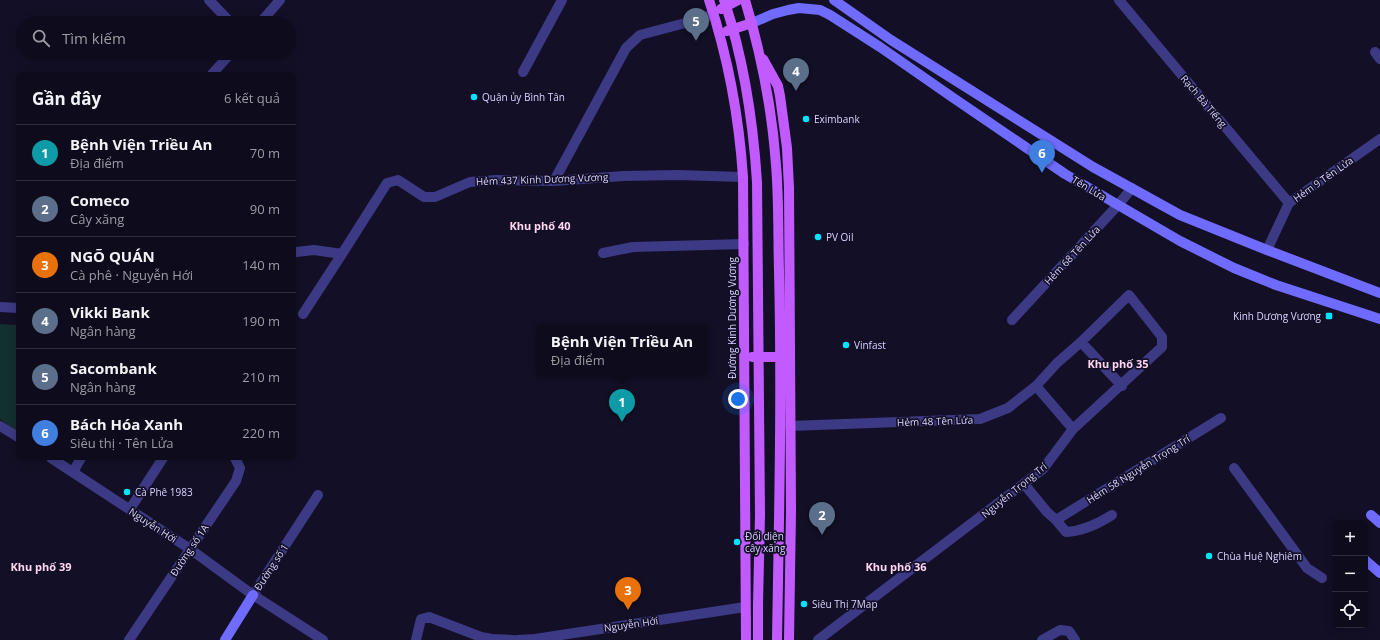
<!DOCTYPE html>
<html lang="vi">
<head>
<meta charset="utf-8">
<style>
	:root { --surface:#0e0b1c; --page:#171425; --text:#f1f3f6; --muted:#9b9ba3; --line:#2e2b3b; --accent:#0b8043 }
	body { margin:0; font-family:"Open Sans",sans-serif; background:var(--page); color:var(--text) }
	.controls { position:absolute; right:12px; bottom:12px; display:grid; overflow:hidden; border-radius:6px; box-shadow:0 2px 10px #0003 }
	.controls button { width:36px; height:36px; display:grid; place-items:center; padding:0; border:0; border-bottom:1px solid var(--line); background:var(--surface); color:var(--text); font:20px sans-serif }
	.you { position:absolute; left:738px; top:399px; width:14px; height:14px; margin:-10px; border:3px solid #fff; border-radius:50%; background:#1a73e8; box-shadow:0 0 0 6px #1a73e833 }
	.badge { display:grid; place-items:center; width:26px; height:26px; border-radius:50%; background:var(--accent); color:#fff; font-size:13px; font-weight:700 }
	.pin { position:absolute; translate:-50% -33px; filter:drop-shadow(0 1px 2px #0008) }
	.pin::after { content:''; position:absolute; top:21px; width:14px; height:12px; background:inherit; clip-path:polygon(0 0,100% 0,50% 100%) }
	.popup { position:absolute; left:536px; top:324px; width:172px; height:52px; box-sizing:border-box; display:grid; place-content:center; border-radius:6px; background:var(--surface); filter:drop-shadow(0 1px 3px #0005); font-size:13px; white-space:nowrap; color:var(--muted) }
	.popup b { font-size:15px; color:var(--text) }
	.popup::after { content:''; position:absolute; left:50%; top:100%; margin-left:-8px; border:8px solid transparent; border-top-color:var(--surface) }
	.list { margin:0; padding:0; list-style:none }
	h2 { display:flex; justify-content:space-between; align-items:center; height:52px; margin:0; padding:0 16px; font-size:17px }
	h2 small { font-size:13px; font-weight:400; color:var(--muted) }
	.list li { display:grid; grid-template-columns:26px 1fr auto; gap:12px; align-items:center; box-sizing:border-box; height:56px; padding:0 16px; border-top:1px solid var(--line) }
	.list b { display:block; font-size:15px; white-space:nowrap }
	.list p { margin:0; font-size:13px; white-space:nowrap; color:var(--muted) }
	.list em { font-size:13px; font-style:normal; color:var(--muted) }
	.icon { flex:none; width:22px; height:22px; fill:none; stroke:currentColor; stroke-width:2; stroke-linecap:round; stroke-linejoin:round }
	.map { position:relative; flex:none; width:1380px; height:640px; overflow:hidden }
	.search { position:absolute; background:var(--surface); box-shadow:0 2px 10px #0003; left:16px; top:16px; width:280px; height:44px; display:flex; align-items:center; gap:10px; box-sizing:border-box; padding:0 14px; border-radius:22px; color:var(--muted); font-size:15px }
	.panel { position:absolute; background:var(--surface); box-shadow:0 2px 10px #0003; left:16px; top:72px; width:280px; height:388px; border-radius:6px }
	.map>svg:first-child { display:block }
	.green { fill:#12302f }
	.lines { fill:none; stroke-linecap:round; stroke-linejoin:round }
	.street { stroke:#3d3a85; stroke-width:10 }
	.secondary { stroke:#6f6bff; stroke-width:10 }
	.primary { stroke:#c25bff; stroke-width:10 }
	.poi-dot { fill:#00e5ff; stroke:#130f26; stroke-width:1.5 }
	.labels { text-anchor:middle; stroke-width:3.5; stroke-linejoin:round; paint-order:stroke }
	.poi-label { font-size:10px; fill:#d9d4ff; stroke:#130f26; text-anchor:start }
	.street-label { font-size:10px; fill:#d9d4ff; stroke:#130f26 }
	.neighbourhood-label { font-size:11px; font-weight:bold; fill:#ffd6f0; stroke:#130f26 }
</style>
</head>
<body>
<div class="map">
<svg width="1380" height="640" viewBox="0 0 1380 640">
	<rect width="100%" height="100%" fill="#130f26"/>
	<!-- green -->
	<path class="green" d="M0,324L18,325V432L0,419Z"/>
	<g class="lines">
		<!-- street -->
		<path class="street" d="M209,0L231,23
			M1119,0L1289,203
			M260,23L280,0
			M1375,52L1380,59
			M523,72L562,0
			M212,74L231,53
			M554,181L626,48L640,35L704,18L714,13
			M1267,250L1289,203L1380,139
			M294,253L296,252L314,250L342,254L387,183L398,180L424,197H435L470,182L496,180L554,181L624,176L677,175L743,177
			M603,253L633,247L744,244
			M0,307L18,308
			M303,314L342,254
			M1012,320L1118,205L1132,188
			M1081,342L1122,386
			M1036,386L1073,429
			M0,426L18,437
			M790,426L980,419L1008,408L1036,386L1057,363L1081,342L1129,295L1162,337V347L1073,429L1043,469L818,640
			M51,458L190,549L253,595L323,640
			M1234,468L1307,568L1322,578
			M73,472L81,458
			M1024,484L1047,512L1056,520L1066,532C1084,531 1098,524 1112,515
			M130,509L163,458
			M1056,520L1221,418
			M253,595L318,495
			M129,640L236,481L240,468L235,458
			M416,640L421,619L429,617L481,637L492,639L513,640
			M517,640L535,639L745,607
			M1042,640L1060,630L1069,631L1075,640"/>
		<!-- secondary -->
		<path class="secondary" d="M834,0L891,40L1093,167L1180,215L1267,250L1380,293
			M752,23L773,14L788,10L799,8L820,10L830,15L880,47L952,97L1065,174L1180,241L1234,268L1276,285L1380,319
			M1371,515L1380,523
			M1365,560L1380,573
			M225,640L253,595"/>
		<!-- primary -->
		<path class="primary" d="M709,0C728,57 739,117 743,177L746,640
			M724,0C744,59 753,120 757,182L760,515L758,604V640
			M745,0C761,53 772,109 776,165C779,200 778,236 779,271C782,394 779,517 777,640
			M721,9L738,0
			M727,31L752,23
			M763,59L778,86L780,96L787,148L789,188L791,510L789,640
			M752,357H786"/>
	</g>
	<!-- markers -->
	<g class="poi-dot">
		<circle cx="474" cy="97" r="4"/>
		<circle cx="806" cy="119" r="4"/>
		<circle cx="818" cy="237" r="4"/>
		<rect x="1325" y="312" width="8" height="8" rx="2"/>
		<circle cx="846" cy="345" r="4"/>
		<circle cx="127" cy="492" r="4"/>
		<circle cx="737" cy="542" r="4"/>
		<circle cx="1209" cy="556" r="4"/>
		<circle cx="804" cy="604" r="4"/>
	</g>
	<g class="labels">
		<!-- poi labels -->
		<g class="poi-label">
			<text x="482" y="101">Quận ủy Bình Tân</text>
			<text x="814" y="123">Eximbank</text>
			<text x="826" y="241">PV Oil</text>
			<text x="1321" y="320" text-anchor="end">Kinh Dương Vương</text>
			<text x="854" y="349">Vinfast</text>
			<text x="135" y="496">Cà Phê 1983</text>
			<text x="745" y="540">Đối diện<tspan x="745" dy="12">cây xăng</tspan></text>
			<text x="1217" y="560">Chùa Huệ Nghiêm</text>
			<text x="812" y="608">Siêu Thị 7Map</text>
		</g>
		<!-- street labels -->
		<g class="street-label">
			<text transform="translate(1204 101) rotate(50)" y="4">Rạch Bà Tiếng</text>
			<text transform="translate(542 179) rotate(-2)" y="4">Hẻm 437 Kinh Dương Vương</text>
			<text transform="translate(1323 179) rotate(-35)" y="4">Hẻm 9 Tên Lửa</text>
			<text transform="translate(1089 188) rotate(31)" y="4">Tên Lửa</text>
			<text transform="translate(1072 255) rotate(-47)" y="4">Hẻm 68 Tên Lửa</text>
			<text transform="translate(732 318) rotate(-90)" y="4">Đường Kinh Dương Vương</text>
			<text transform="translate(935 421) rotate(-2)" y="4">Hẻm 48 Tên Lửa</text>
			<text transform="translate(1138 469) rotate(-32)" y="4">Hẻm 58 Nguyễn Trọng Trí</text>
			<text transform="translate(1014 490) rotate(-39)" y="4">Nguyễn Trọng Trí</text>
			<text transform="translate(153 525) rotate(33)" y="4">Nguyễn Hới</text>
			<text transform="translate(189 550) rotate(-56)" y="4">Đường số 1A</text>
			<text transform="translate(271 567) rotate(-57)" y="4">Đường số 1</text>
			<text transform="translate(631 624) rotate(-8)" y="4">Nguyễn Hới</text>
		</g>
		<!-- neighbourhood labels -->
		<g class="neighbourhood-label">
			<text x="540" y="230">Khu phố 40</text>
			<text x="1118" y="368">Khu phố 35</text>
			<text x="41" y="571">Khu phố 39</text>
			<text x="896" y="571">Khu phố 36</text>
		</g>
	</g>
</svg>
<div class="controls">
<button>+</button>
<button>−</button>
<button><svg class="icon" aria-label="locate" viewBox="0 0 24 24"><circle cx="12" cy="12" r="6"/><path d="M12 2v4M12 18v4M2 12h4M18 12h4"/></svg></button>
</div>
<div class="you"></div>
<div class="pin badge" style="left:622px;top:422px;background:#0f9aa8">1</div>
<div class="popup"><b>Bệnh Viện Triều An</b>Địa điểm</div>
<div class="pin badge" style="left:822px;top:535px;background:#5c6f8a">2</div>
<div class="pin badge" style="left:628px;top:610px;background:#e8710a">3</div>
<div class="pin badge" style="left:796px;top:91px;background:#5c6f8a">4</div>
<div class="pin badge" style="left:696px;top:41px;background:#5c6f8a">5</div>
<div class="pin badge" style="left:1042px;top:173px;background:#3f7fe0">6</div>
<div class="search"><svg class="icon" aria-label="search" viewBox="0 0 24 24"><circle cx="10" cy="10" r="6"/><path d="M15 15l6 6"/></svg>Tìm kiếm</div>
<section class="panel">
<h2>Gần đây<small>6 kết quả</small></h2>
<ul class="list">
<li><span class="badge" style="background:#0f9aa8">1</span><div><b>Bệnh Viện Triều An</b><p>Địa điểm</p></div><em>70 m</em></li>
<li><span class="badge" style="background:#5c6f8a">2</span><div><b>Comeco</b><p>Cây xăng</p></div><em>90 m</em></li>
<li><span class="badge" style="background:#e8710a">3</span><div><b>NGÕ QUÁN</b><p>Cà phê · Nguyễn Hới</p></div><em>140 m</em></li>
<li><span class="badge" style="background:#5c6f8a">4</span><div><b>Vikki Bank</b><p>Ngân hàng</p></div><em>190 m</em></li>
<li><span class="badge" style="background:#5c6f8a">5</span><div><b>Sacombank</b><p>Ngân hàng</p></div><em>210 m</em></li>
<li><span class="badge" style="background:#3f7fe0">6</span><div><b>Bách Hóa Xanh</b><p>Siêu thị · Tên Lửa</p></div><em>220 m</em></li>
</ul>
</section>
</div>
</body>
</html>
